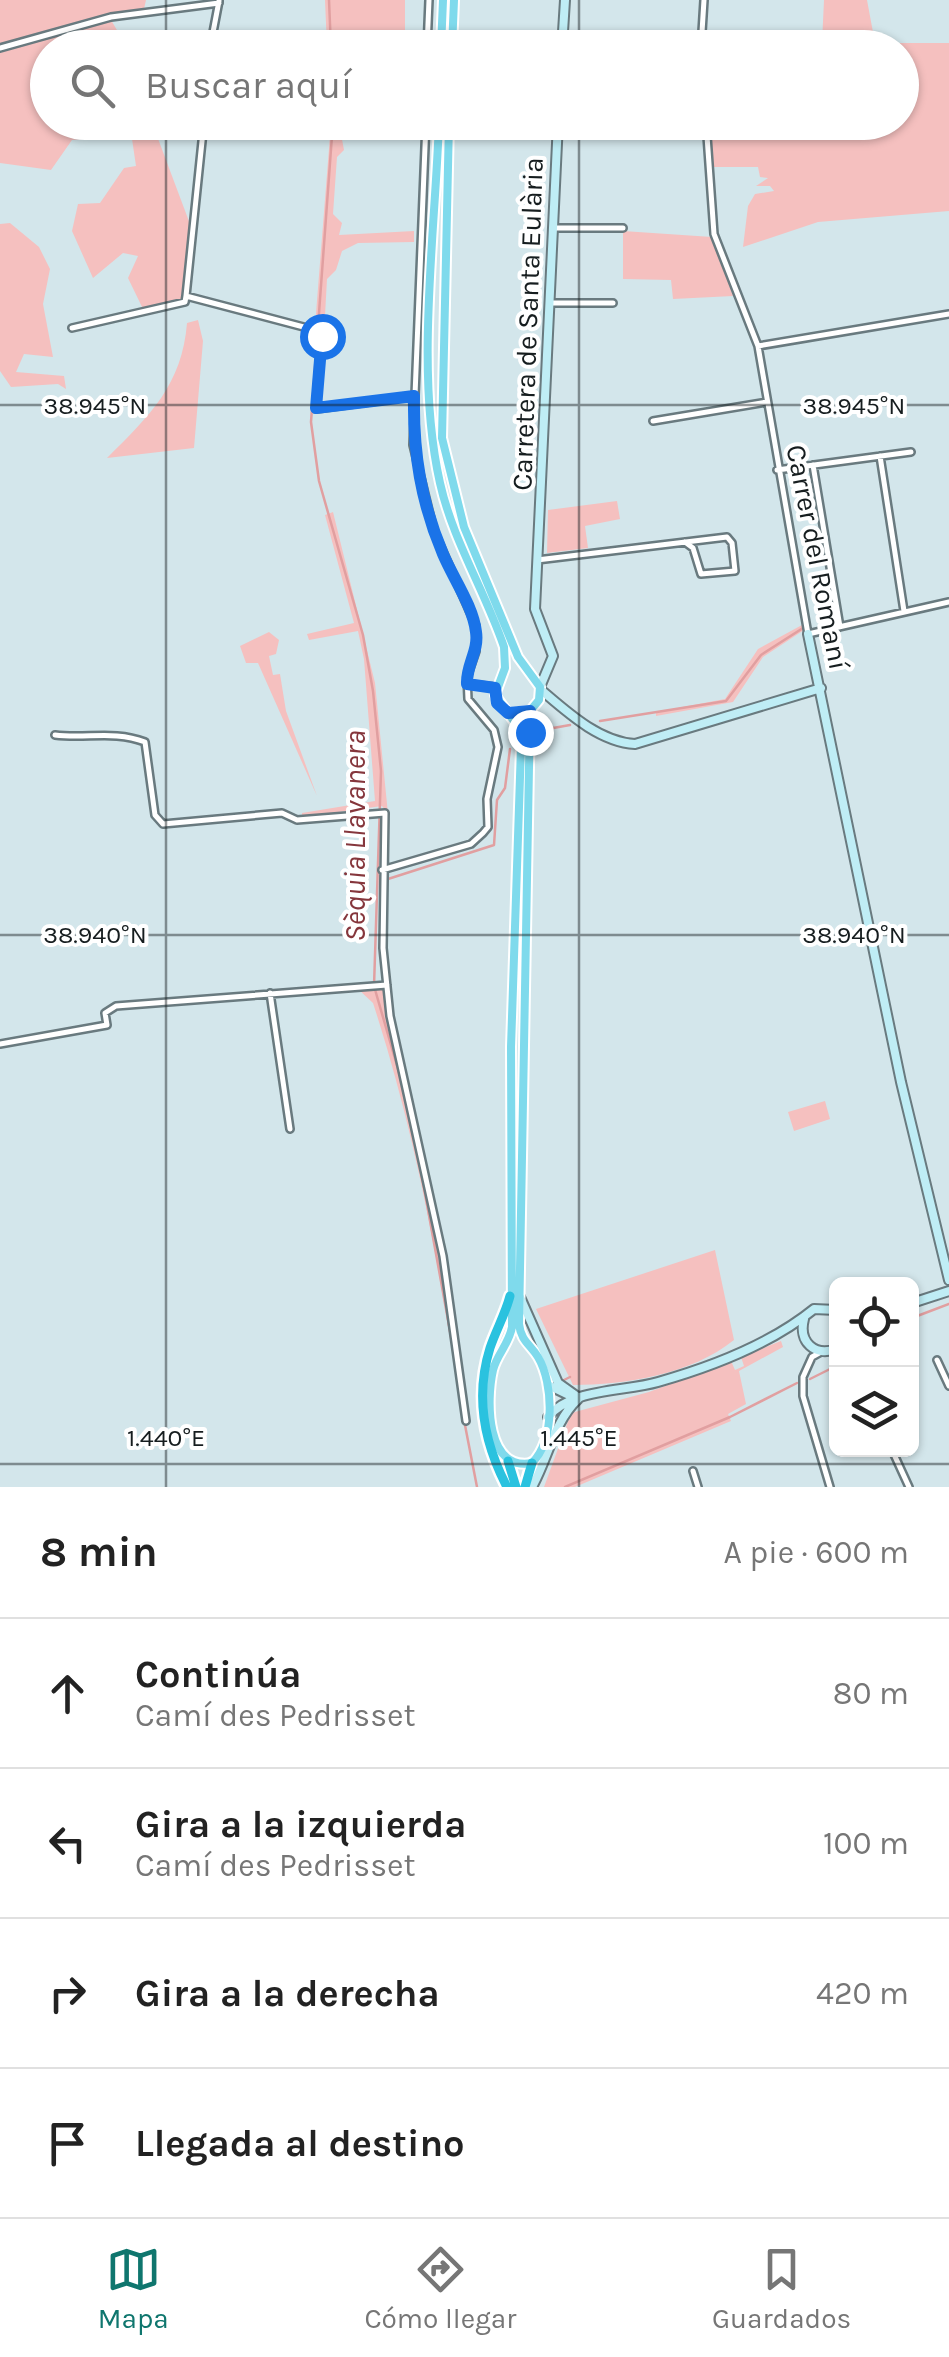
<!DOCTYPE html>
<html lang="es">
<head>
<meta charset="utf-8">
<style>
	:root { --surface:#fff; --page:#f2f2f2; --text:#222; --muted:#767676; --line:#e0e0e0; --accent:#0f766e }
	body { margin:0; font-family:Karla,sans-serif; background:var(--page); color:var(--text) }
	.controls { position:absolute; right:30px; bottom:30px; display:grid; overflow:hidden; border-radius:15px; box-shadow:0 2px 8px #0004 }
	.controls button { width:90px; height:90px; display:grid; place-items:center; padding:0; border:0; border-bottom:2px solid var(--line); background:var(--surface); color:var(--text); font:50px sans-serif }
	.stop { position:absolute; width:30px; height:30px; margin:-22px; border:8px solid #1a73e8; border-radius:50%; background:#fff }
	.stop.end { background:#1a73e8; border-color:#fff; box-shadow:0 2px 10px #0008 }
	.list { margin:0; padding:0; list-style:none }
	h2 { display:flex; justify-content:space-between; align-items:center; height:130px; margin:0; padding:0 40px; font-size:42px }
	h2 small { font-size:32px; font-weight:400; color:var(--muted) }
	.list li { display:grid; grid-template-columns:65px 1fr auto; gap:30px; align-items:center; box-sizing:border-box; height:150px; padding:0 40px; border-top:2px solid var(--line) }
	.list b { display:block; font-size:38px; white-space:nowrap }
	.list p { margin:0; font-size:32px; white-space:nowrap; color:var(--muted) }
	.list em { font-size:32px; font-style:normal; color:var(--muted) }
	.icon { flex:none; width:55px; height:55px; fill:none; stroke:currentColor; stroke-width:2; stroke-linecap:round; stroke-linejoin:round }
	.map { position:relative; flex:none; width:949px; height:1487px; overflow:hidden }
	.search { position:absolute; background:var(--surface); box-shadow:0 2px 8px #0004; left:30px; right:30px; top:30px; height:110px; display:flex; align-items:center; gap:25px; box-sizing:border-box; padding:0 35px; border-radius:55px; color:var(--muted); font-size:38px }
	.sheet { height:730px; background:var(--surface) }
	nav { display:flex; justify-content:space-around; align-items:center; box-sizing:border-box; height:140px; border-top:2px solid var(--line); background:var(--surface); font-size:28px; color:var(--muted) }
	nav a { display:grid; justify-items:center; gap:5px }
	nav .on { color:var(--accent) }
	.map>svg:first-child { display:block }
	.green { fill:#f5c0bf }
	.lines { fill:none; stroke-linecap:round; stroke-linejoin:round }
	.stream { stroke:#e19fa0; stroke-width:2.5 }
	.street-casing { stroke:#697a7f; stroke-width:10 }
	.secondary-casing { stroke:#697a7f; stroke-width:12 }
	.primary-casing { stroke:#fff; stroke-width:12 }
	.highway-casing { stroke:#fff; stroke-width:14 }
	.street { stroke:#fff; stroke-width:5 }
	.secondary { stroke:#bfedf5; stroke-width:8 }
	.primary { stroke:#7fdaec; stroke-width:8 }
	.highway { stroke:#2ac2df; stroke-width:9 }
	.route { stroke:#1a73e8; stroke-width:12 }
	.ticks { fill:none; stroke:#161d1f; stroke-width:2.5; stroke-opacity:0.45 }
	.labels { text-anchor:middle; stroke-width:8; stroke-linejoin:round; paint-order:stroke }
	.street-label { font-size:28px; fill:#161d1f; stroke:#fff }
	.water-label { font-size:30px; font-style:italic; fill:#85363c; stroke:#fff }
	.ticks-label { font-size:25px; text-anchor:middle; fill:#161d1f; stroke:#fff; stroke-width:8; stroke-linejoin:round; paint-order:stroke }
</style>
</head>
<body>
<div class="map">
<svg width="949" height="1487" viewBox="0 0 949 1487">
	<rect width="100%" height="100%" fill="#d3e6eb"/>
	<!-- green -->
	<path class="green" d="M0,0H146L144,9L111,13L0,45Z
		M325,0H405V47H327Z
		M824,0H867L875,43H949V211L818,222L743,247L748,206L755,194L774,191L770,186H756L768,178L760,177L758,167H712L708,123L902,122V48H703L822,43Z
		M111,20L127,47L48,48V122L161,123V131L72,140L51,170L0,163V50Z
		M331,123H339L344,150L337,157L333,214L342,223L339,235L414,231V242L358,243L342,251L336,270L327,279L324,334L315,326Z
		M157,136L190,224L183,300L143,309L128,278L138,256L123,253L93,278L72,231L78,204L100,203L124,168L136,166L132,139Z
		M10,223L39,247L50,269L43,304L53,357L24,354L16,372L64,376L66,389L58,384L11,387L0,371V224Z
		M623,231L712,237L733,296L673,299L671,280L623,279Z
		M198,320L203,341L194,448L107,458C150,415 182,385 187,323Z
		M617,501L620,519L585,526L588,548L547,553L548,510Z
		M333,512L375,683L388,814L382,806L302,817V813L375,801L364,659L358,631L309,640L307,634L354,623L325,515Z
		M802,625L804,630L763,657L733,702L656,716V712L725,699L758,649Z
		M269,632L279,640L276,654L269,656L273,675L280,674L286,711L317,796L258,663H246L240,646Z
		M385,988L441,1257L462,1419C442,1278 417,1138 373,1003L358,989Z
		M825,1101L830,1119L794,1131L788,1112Z
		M715,1250L734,1340C692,1374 625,1385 573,1385L536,1309Z
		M781,1341L783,1347L739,1371L746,1404L728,1414L731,1421L575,1487H544L571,1413L649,1392L731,1361L735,1370L744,1366L741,1357Z"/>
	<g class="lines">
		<!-- stream -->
		<path class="stream" d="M329,0L331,48
			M333,122L311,422L319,481L363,635L373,691L381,771L374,986L402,1083
			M600,721L726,701L761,655L803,628
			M542,730L570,725
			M388,879L494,845L497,800L505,788L510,749
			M417,1149L454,1353
			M912,1318L949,1304
			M810,1379L836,1366
			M564,1380L570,1377
			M464,1420L477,1487
			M565,1487L730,1417L797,1383"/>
		<defs>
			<path id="street" d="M0,48L111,17L219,3
				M210,48L219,1
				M427,48L429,0
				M701,48L704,0
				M204,122L186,296L315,330L322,337L316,409L414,396
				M706,122L714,234L758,346L808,634L949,602
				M554,228H623
				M550,303H613
				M72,328L185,302L186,296
				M758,346L949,314
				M653,421L767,402
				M880,456L904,611
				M813,465L840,627
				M777,470L911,452
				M537,560L727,537L732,543L735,571L701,574L693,548L685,542
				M467,684L495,687
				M55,735C86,739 114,730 145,742L155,815L163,824L282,813L297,820L385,813L383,948L390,1016L443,1256L466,1421
				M382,870L471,844L483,833L488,827L487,799L498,747L494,730L468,699L467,677L476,651V626L434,531L413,445L426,122
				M270,993L290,1129
				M0,1044L107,1025L105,1013L116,1006L387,985
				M821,1352L812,1357L803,1377V1396L830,1487
				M937,1360L949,1386
				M892,1450L909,1487
				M693,1471L698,1487"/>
			<path id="secondary" d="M562,48L565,0
				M808,634L901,1082L949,1280
				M540,687L553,656L535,609L558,122
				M540,689C567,712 599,742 635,744L821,688
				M520,1297L558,1383L579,1398
				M912,1303L949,1291
				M804,1319C798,1342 815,1357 836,1349
				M548,1385L575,1398
				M548,1417C571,1388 624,1392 658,1382C711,1367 772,1343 814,1309L836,1310
				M532,1487C548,1459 554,1421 578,1399"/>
			<path id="primary" d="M441,48L443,0
				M452,48L454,0
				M439,122C435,236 415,373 440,483C453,541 485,591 504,647L505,668L495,695L516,724L521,747L511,1047L512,1327C509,1344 497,1354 493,1370C486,1401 486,1472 532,1463C555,1440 554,1384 538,1357C530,1344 521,1341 519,1324L530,711
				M449,122L442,438L464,527L518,657L540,687L539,700L530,711L508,713"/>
			<path id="highway" d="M508,1461L516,1487
				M507,1487C484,1443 475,1396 490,1348C496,1330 505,1315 510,1296
				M525,1487L532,1463"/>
		</defs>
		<!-- street casing -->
		<use href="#street" class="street-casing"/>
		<!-- secondary casing -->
		<use href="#secondary" class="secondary-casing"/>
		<!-- primary casing -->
		<use href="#primary" class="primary-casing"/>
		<!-- highway casing -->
		<use href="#highway" class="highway-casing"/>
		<!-- street -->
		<use href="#street" class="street"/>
		<!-- secondary -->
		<use href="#secondary" class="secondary"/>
		<!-- primary -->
		<use href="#primary" class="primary"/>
		<!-- highway -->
		<use href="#highway" class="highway"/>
	</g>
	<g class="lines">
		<!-- route -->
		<path class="route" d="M322,336L316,408L414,396C413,453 421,502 443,554C453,578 473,606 476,632C479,651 466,665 467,684L495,688L497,703L508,713L530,711V732"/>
	</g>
	<!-- ticks -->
	<path class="ticks" d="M166,0V48M579,0V48M166,122V1487M579,122V1487M0,405H949M0,935H949M0,1464H949"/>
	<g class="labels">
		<!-- street labels -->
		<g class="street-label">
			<text transform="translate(527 324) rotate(-88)" y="10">Carretera de Santa Eulària</text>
			<text transform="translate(818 557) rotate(79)" y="10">Carrer del Romaní</text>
		</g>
		<!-- water labels -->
		<g class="water-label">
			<text transform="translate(355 836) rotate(-90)" y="10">Sèquia Llavanera</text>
		</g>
	</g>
	<g class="ticks-label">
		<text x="95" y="414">38.945°N</text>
		<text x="854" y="414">38.945°N</text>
		<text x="95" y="943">38.940°N</text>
		<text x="854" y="943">38.940°N</text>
		<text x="166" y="1446">1.440°E</text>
		<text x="579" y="1446">1.445°E</text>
	</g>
</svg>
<div class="controls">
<button><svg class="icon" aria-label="locate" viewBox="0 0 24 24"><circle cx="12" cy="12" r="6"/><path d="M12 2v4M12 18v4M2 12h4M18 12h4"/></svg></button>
<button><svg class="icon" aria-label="layers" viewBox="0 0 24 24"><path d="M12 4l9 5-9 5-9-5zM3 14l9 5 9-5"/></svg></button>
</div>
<div class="stop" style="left:322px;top:336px"></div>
<div class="stop end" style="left:530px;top:732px"></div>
<div class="search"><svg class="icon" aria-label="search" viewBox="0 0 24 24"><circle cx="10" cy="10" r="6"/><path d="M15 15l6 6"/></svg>Buscar aquí</div>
</div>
<section class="sheet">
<h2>8 min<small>A pie · 600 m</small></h2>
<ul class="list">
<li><svg class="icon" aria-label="ahead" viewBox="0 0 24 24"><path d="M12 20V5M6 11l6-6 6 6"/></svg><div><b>Continúa</b><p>Camí des Pedrisset</p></div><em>80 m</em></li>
<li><svg class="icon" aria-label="left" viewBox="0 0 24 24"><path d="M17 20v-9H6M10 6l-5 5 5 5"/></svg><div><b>Gira a la izquierda</b><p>Camí des Pedrisset</p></div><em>100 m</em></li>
<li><svg class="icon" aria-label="right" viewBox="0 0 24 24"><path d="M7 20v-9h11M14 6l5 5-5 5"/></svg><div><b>Gira a la derecha</b></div><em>420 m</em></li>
<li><svg class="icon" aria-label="arrive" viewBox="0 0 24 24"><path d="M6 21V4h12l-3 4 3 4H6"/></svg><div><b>Llegada al destino</b></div></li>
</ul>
</section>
<nav>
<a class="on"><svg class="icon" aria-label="map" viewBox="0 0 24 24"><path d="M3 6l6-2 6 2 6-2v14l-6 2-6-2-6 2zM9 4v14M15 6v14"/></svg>Mapa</a>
<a><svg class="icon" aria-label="directions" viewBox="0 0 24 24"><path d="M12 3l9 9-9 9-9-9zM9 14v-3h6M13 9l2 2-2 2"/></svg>Cómo llegar</a>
<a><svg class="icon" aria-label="saved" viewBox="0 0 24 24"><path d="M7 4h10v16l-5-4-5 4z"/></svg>Guardados</a>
</nav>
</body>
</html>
